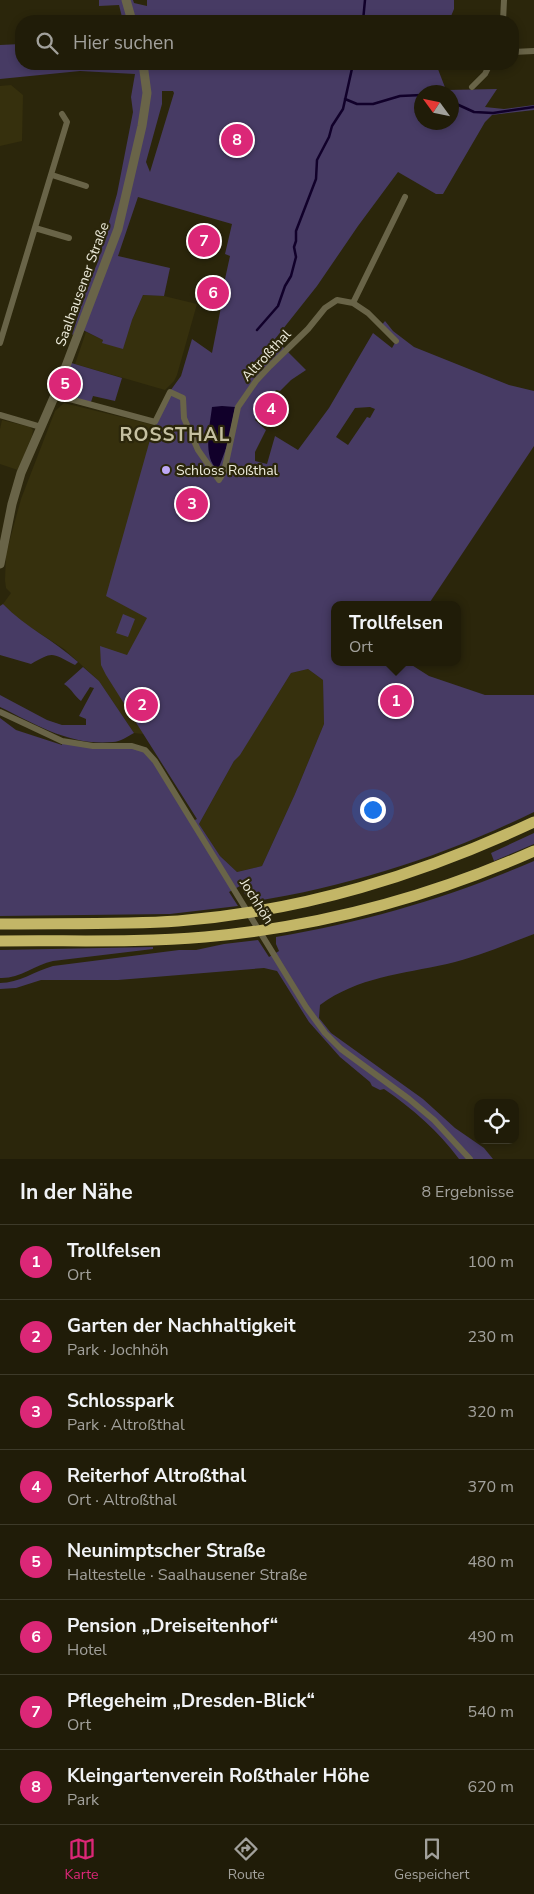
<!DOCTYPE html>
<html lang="de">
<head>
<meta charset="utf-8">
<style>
	:root { --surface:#201c08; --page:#282512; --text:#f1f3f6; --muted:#a2a19c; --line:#3d3a29; --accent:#db2777 }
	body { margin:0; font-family:"Nunito Sans",sans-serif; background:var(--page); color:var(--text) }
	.controls { position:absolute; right:15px; bottom:15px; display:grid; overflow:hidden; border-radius:10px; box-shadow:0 2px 8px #0003 }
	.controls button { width:45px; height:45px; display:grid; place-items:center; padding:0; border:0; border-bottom:1px solid var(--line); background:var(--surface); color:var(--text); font:25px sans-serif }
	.compass { position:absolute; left:414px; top:85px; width:45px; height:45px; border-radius:50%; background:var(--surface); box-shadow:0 2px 8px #0003; rotate:303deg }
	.you { position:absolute; left:372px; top:809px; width:18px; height:18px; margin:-12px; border:4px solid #fff; border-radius:50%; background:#1a73e8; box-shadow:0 0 0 8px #1a73e833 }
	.badge { display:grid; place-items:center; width:32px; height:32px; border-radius:50%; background:var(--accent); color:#fff; font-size:16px; font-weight:700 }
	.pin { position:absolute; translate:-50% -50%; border:2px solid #fff; box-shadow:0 1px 5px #0006 }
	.popup { position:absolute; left:331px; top:601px; width:130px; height:65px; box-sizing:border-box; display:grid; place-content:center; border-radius:10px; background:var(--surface); filter:drop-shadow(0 1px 4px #0005); font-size:16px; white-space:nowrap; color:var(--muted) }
	.popup b { font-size:19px; color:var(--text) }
	.popup::after { content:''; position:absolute; left:50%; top:100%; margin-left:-10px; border:10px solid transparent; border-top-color:var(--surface) }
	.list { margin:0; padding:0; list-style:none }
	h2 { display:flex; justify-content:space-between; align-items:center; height:65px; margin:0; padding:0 20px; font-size:21px }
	h2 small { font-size:16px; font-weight:400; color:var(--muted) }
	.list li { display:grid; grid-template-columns:32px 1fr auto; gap:15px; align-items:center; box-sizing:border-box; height:75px; padding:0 20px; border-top:1px solid var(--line) }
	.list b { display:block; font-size:19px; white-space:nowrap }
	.list p { margin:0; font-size:16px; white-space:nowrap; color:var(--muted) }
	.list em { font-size:16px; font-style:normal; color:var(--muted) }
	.icon { flex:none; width:28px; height:28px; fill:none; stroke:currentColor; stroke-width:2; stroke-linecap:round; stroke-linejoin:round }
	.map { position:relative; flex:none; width:534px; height:1159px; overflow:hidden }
	.search { position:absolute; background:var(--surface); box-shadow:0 2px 8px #0003; left:15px; right:15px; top:15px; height:55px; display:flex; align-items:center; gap:12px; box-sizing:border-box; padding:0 18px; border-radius:20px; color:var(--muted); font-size:19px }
	.sheet { height:665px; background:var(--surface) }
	nav { display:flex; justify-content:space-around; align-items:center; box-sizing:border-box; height:70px; border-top:1px solid var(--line); background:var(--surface); font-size:14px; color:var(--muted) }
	nav a { display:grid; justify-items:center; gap:2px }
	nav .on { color:var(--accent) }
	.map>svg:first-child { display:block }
	.built { fill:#36300d }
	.green { fill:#473b64; fill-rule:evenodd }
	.water { fill:#11002a }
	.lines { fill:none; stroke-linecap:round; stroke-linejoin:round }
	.stream { stroke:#11002a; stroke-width:2.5 }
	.street { stroke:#696448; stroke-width:6 }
	.secondary { stroke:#696448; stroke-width:9 }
	.highway { stroke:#c3b667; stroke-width:11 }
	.poi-dot { fill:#bea9f5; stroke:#2b260b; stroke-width:2 }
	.labels { text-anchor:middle; stroke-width:4.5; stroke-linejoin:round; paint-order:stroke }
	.street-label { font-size:14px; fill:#edebdb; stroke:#2b260b }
	.poi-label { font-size:14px; fill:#edebdb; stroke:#2b260b; text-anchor:start }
	.district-label { font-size:19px; font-weight:bold; letter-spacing:1px; fill:#c5c0a1; stroke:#2b260b }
</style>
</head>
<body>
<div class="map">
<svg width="534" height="1159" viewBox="0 0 534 1159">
	<rect width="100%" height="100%" fill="#2b260b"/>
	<!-- built -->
	<path class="built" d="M11,85L23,95L22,141L0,146V86Z
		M143,295L164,296L197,304L177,375L174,381L165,390L75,364L86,332L103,340L102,343L132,320Z
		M64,403L162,427L143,734L134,733L99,681L64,649L16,618L3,604L11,593L6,588L5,580L6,554L21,499L55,411Z
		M2,420L30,427L33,430L32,436L18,470L0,464V429Z
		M308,669L323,680L324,724L295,794L262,866L237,872L220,856L199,824L234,761L240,754L291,673Z"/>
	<!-- green -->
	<path class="green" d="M99,0H133L134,3L147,6V0H454V9L449,21H123L119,5L99,6Z
		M21,44V64H436L446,90L497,89L485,107L504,109L534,105V110L492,115L485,122L443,194H436L398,172L358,226L317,286L275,339L306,370L291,380L280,391L276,390L255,420L266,430L255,452V461L267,464L275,436L298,450L329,408L373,333L392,348L396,341L381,326L385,321L393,331L414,347L509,385L534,391V446L428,605H335V662H407L429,676L485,695H534V812C444,856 349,887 250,902L240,886L229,892L238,906L170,914L0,916V718L16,730L62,745V741L145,750L193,821L197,819L106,675L101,665L100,646L127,655L147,618L106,596L155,422L165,398L181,376L192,339L212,353L222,302H220L230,256L225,254L232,224L138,197L118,256L170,268L164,296L143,295L132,320L123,349L102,343L103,340L81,329L72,335L88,284L97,264L117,194L133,112L131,97L135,74L80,71L0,79V45ZM162,91H173L174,93L150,172L146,162L162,104ZM422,92H452V122H422ZM370,407L375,409L370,418L367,417L348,445L336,437L355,408ZM308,669L323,680L324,724L295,794L262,866L237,872L220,856L199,824L234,761L240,755L291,673Z
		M68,362L122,378L115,401L93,396L90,405L55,395Z
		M3,604C25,627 54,640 78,662L75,665C51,653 54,651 31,664L0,655V606Z
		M123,614L135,619L128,637L116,633Z
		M83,667L99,681L134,733C128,736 120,742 113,742C70,746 37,725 0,707V695L47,720L62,725H86V719L79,716L94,688L90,687L81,701C75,697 72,689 64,684Z
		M534,833V844L494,861L491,853Z
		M534,861V934C505,945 477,957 447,964C402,974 358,977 320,1005L319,1018L331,1033L423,1099L455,1128L484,1148L493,1159H459C438,1131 413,1109 384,1089L380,1090L372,1086L370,1082L340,1057L309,1022L277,971L264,968L118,980H41L16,988L0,989V983C19,983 35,971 53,966L179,950H196L224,944L258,940L269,957L279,951L276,944V937C369,921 448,898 534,861Z
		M153,947V949L53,961C35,965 19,979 0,978V950Z"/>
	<!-- water -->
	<path class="water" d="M222,406L235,407L228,443L218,470C202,458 210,425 212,407Z"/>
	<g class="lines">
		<!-- stream -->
		<path class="stream" d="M363,21L365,0
			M345,99L357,104H373L400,96L422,95
			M452,102L474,112L493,113L534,107
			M257,330L278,306L285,286L291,276L296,257L294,247L296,241V231L316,179L317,160L329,137L332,126L343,109L353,64"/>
		<!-- street -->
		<path class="street" d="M503,21L504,0
			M513,52L534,51
			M472,87L485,74L490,64
			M52,175L86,186
			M35,228L69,238
			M353,303L405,197
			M0,343L67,122L62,114
			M55,395L155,422L170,392L183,398L184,418L198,450L219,480L224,472L238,407L256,381L270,366L308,329L325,308L337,300L353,303L368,313L396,341
			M0,415L41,427
			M0,712L62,741L93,746H132L145,750L155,761L306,1007L325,1033L341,1049L409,1099L434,1120L470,1159"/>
		<!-- secondary -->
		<path class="secondary" d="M126,0L132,21
			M0,564L12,504L21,473L55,395L118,229L142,126L147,93L143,64"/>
		<!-- highway -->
		<path class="highway" d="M0,924C59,923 119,925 178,921C304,911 420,875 534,822
			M0,941C68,940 137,943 205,937C318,927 430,897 534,851"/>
	</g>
	<!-- markers -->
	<circle class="poi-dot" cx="166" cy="470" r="5"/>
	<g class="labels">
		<!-- street labels -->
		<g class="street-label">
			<text transform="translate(82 284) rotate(-70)" y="5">Saalhausener Straße</text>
			<text transform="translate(266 355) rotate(-47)" y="5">Altroßthal</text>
			<text transform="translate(257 901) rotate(58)" y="5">Jochhöh</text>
		</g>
		<!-- poi labels -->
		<g class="poi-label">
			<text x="176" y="475">Schloss Roßthal</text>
		</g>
		<!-- district labels -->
		<g class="district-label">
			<text x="175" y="441">ROSSTHAL</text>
		</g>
	</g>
</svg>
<div class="controls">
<button><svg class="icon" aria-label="locate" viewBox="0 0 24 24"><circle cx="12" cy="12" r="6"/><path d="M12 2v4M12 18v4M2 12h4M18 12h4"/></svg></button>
</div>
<svg class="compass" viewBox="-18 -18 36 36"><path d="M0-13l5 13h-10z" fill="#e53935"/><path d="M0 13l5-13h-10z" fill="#a2a19c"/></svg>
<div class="you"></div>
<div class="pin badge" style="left:396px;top:701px">1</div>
<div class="popup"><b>Trollfelsen</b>Ort</div>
<div class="pin badge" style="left:142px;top:705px">2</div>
<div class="pin badge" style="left:192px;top:504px">3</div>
<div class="pin badge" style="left:271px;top:409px">4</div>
<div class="pin badge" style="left:65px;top:384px">5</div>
<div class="pin badge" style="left:213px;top:293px">6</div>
<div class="pin badge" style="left:204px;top:241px">7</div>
<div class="pin badge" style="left:237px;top:140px">8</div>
<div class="search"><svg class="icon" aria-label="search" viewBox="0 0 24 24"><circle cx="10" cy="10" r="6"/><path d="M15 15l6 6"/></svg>Hier suchen</div>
</div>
<section class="sheet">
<h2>In der Nähe<small>8 Ergebnisse</small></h2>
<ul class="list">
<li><span class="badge">1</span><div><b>Trollfelsen</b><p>Ort</p></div><em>100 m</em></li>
<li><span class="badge">2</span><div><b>Garten der Nachhaltigkeit</b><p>Park · Jochhöh</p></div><em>230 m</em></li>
<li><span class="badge">3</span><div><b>Schlosspark</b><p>Park · Altroßthal</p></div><em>320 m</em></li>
<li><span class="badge">4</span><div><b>Reiterhof Altroßthal</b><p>Ort · Altroßthal</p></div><em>370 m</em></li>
<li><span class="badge">5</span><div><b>Neunimptscher Straße</b><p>Haltestelle · Saalhausener Straße</p></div><em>480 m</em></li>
<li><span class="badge">6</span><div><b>Pension „Dreiseitenhof“</b><p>Hotel</p></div><em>490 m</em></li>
<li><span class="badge">7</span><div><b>Pflegeheim „Dresden-Blick“</b><p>Ort</p></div><em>540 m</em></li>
<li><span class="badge">8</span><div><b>Kleingartenverein Roßthaler Höhe</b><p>Park</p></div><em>620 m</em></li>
</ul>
</section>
<nav>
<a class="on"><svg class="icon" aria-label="map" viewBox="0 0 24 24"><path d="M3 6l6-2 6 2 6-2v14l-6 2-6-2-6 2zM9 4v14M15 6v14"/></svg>Karte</a>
<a><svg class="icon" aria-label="directions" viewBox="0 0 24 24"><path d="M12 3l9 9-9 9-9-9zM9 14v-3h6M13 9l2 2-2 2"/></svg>Route</a>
<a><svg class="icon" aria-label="saved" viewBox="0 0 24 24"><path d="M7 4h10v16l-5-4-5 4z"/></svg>Gespeichert</a>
</nav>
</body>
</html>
